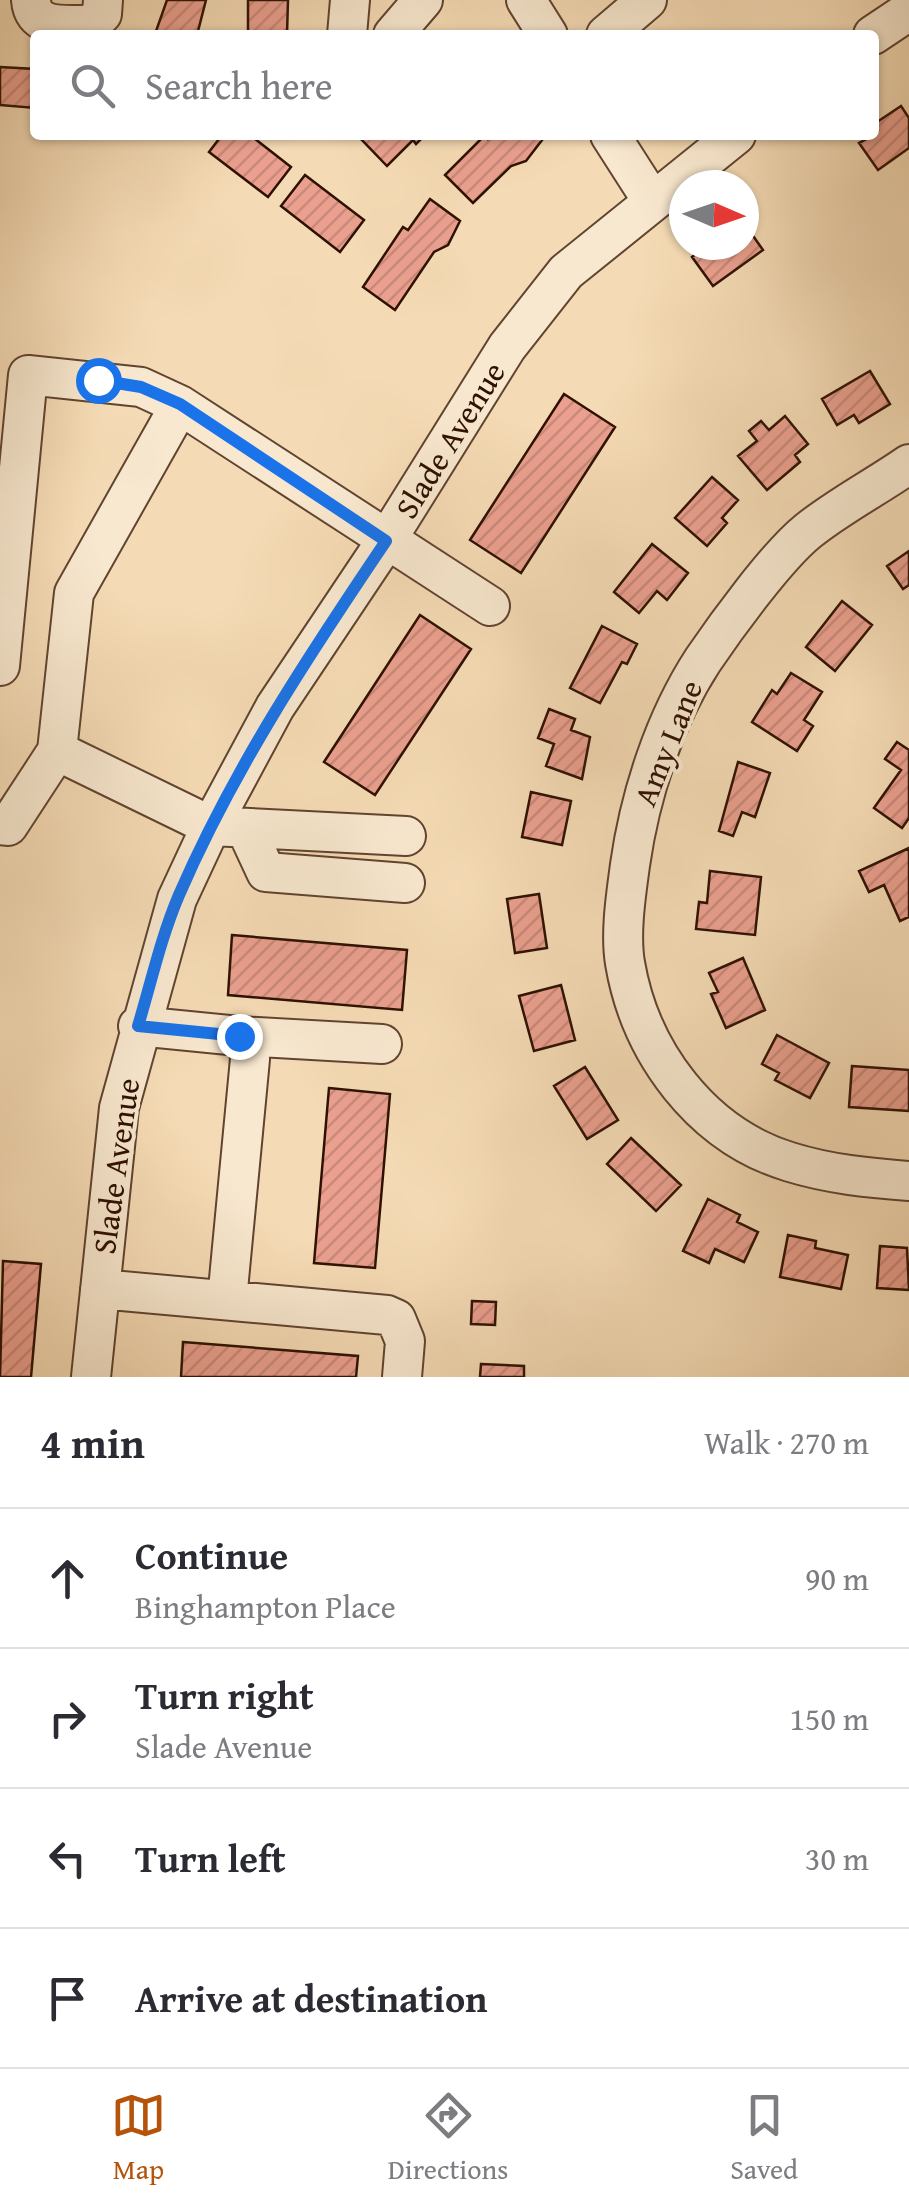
<!DOCTYPE html>
<html lang="en">
<head>
<meta charset="utf-8">
<style>
	:root { --surface:#fff; --page:#f2f2f3; --text:#2b2b33; --muted:#7c7c81; --line:#e1e1e2; --accent:#b45309 }
	body { margin:0; font-family:"Gentium Book Plus",serif; background:var(--page); color:var(--text) }
	.compass { position:absolute; left:669px; top:170px; width:90px; height:90px; border-radius:50%; background:var(--surface); box-shadow:0 2px 8px #0004; rotate:92deg }
	.stop { position:absolute; width:30px; height:30px; margin:-22px; border:8px solid #1a73e8; border-radius:50%; background:#fff }
	.stop.end { background:#1a73e8; border-color:#fff; box-shadow:0 2px 10px #0008 }
	.list { margin:0; padding:0; list-style:none }
	h2 { display:flex; justify-content:space-between; align-items:center; height:130px; margin:0; padding:0 40px; font-size:42px }
	h2 small { font-size:32px; font-weight:400; color:var(--muted) }
	.list li { display:grid; grid-template-columns:65px 1fr auto; gap:30px; align-items:center; box-sizing:border-box; height:140px; padding:0 40px; border-top:2px solid var(--line) }
	.list b { display:block; font-size:38px; white-space:nowrap }
	.list p { margin:0; font-size:32px; white-space:nowrap; color:var(--muted) }
	.list em { font-size:32px; font-style:normal; color:var(--muted) }
	.icon { flex:none; width:55px; height:55px; fill:none; stroke:currentColor; stroke-width:2; stroke-linecap:round; stroke-linejoin:round }
	.map { position:relative; flex:none; width:909px; height:1377px; overflow:hidden }
	.search { position:absolute; background:var(--surface); box-shadow:0 2px 8px #0004; left:30px; right:30px; top:30px; height:110px; display:flex; align-items:center; gap:25px; box-sizing:border-box; padding:0 35px; border-radius:10px; color:var(--muted); font-size:38px }
	.sheet { height:690px; background:var(--surface) }
	nav { display:flex; justify-content:space-around; align-items:center; box-sizing:border-box; height:140px; border-top:2px solid var(--line); background:var(--surface); font-size:28px; color:var(--muted) }
	nav a { display:grid; justify-items:center; gap:5px }
	nav .on { color:var(--accent) }
	.map>svg:first-child { display:block }
	.building { fill:url(#building-hatch); stroke:#2f1103; stroke-width:2.5 }
	.lines { fill:none; stroke-linecap:round; stroke-linejoin:round }
	.minor-casing { stroke:#604430; stroke-width:42 }
	.minor { stroke:#f8e8cf; stroke-width:38 }
	.route { stroke:#1a73e8; stroke-width:12 }
	.labels { text-anchor:middle; stroke-width:8; stroke-linejoin:round; paint-order:stroke }
	.street-label { font-size:32px; fill:#2f1103; stroke:#f8e8cf }
</style>
</head>
<body>
<div class="map">
<svg width="909" height="1377" viewBox="0 0 909 1377">
	<defs>
		<pattern id="building-hatch" width="6" height="6" patternUnits="userSpaceOnUse" patternTransform="scale(2.5)"><rect width="6" height="6" fill="#eba08f"/><path d="M-1 1l2-2M0 6l6-6M5 7l2-2" fill="none" stroke="#ca897a"/></pattern>
	</defs>
	<rect width="100%" height="100%" fill="#f5dbb5"/>
	<filter id="stains"><feTurbulence type="fractalNoise" baseFrequency=".002" numOctaves="4"/><feColorMatrix values="0 0 0 0 .2 0 0 0 0 .09 0 0 0 0 .02 0 0 0 .5 -.17"/></filter>
	<radialGradient id="worn" r=".72"><stop offset=".6" stop-color="#630" stop-opacity="0"/><stop offset="1" stop-color="#630" stop-opacity=".3"/></radialGradient>
	<!-- building -->
	<path class="building" d="M167,0H206L197,35L155,34Z
		M248,0H288L287,35H248Z
		M0,67L35,69V108L0,105Z
		M901,106L909,118V148L878,170L859,143L874,135L878,130L874,124Z
		M222,135H250L291,167L268,197L209,152Z
		M365,135H425L416,144L413,140L387,166L361,139Z
		M485,135L488,139L492,135H537L542,140L526,161L511,166L473,203L445,175Z
		M305,175L364,220L340,252L281,206Z
		M430,199L460,221L448,245L434,252L395,310L363,287L403,227L408,230Z
		M744,223L763,250L713,286L692,257L701,250L698,246L744,245Z
		M870,371L890,404L859,423L854,415L837,425L822,399Z
		M564,394L615,427L521,573L470,540Z
		M785,416L808,444L795,455L800,462L767,490L738,456L757,441L749,431L761,421L769,430Z
		M712,477L738,500L722,518L727,523L707,546L675,518Z
		M652,544L688,573L667,600L657,591L639,613L614,592Z
		M909,551V585L903,589L887,566Z
		M842,601L872,625L835,671L806,647Z
		M420,615L471,649L375,795L324,762Z
		M602,626L637,644L627,664L622,662L600,703L570,688Z
		M791,673L822,692L804,720L813,726L797,751L752,722L772,690L777,694Z
		M549,709L575,719L571,730L590,737L582,779L546,766L554,744L538,738Z
		M897,742L909,750V818L902,828L874,808L901,770L885,759Z
		M738,762L770,773L755,817L742,812L733,836L719,831Z
		M531,792L571,801L562,845L522,837Z
		M909,848V917L900,921L884,885L869,892L859,871Z
		M710,871L761,877L755,935L696,929L699,902L707,903Z
		M539,894L547,948L515,953L507,899Z
		M232,935L407,950L402,1010L228,995Z
		M743,958L765,1010L726,1028L711,994L718,992L709,973Z
		M561,985L575,1040L534,1051L519,996Z
		M777,1035L829,1063L810,1098L775,1080L779,1073L762,1064Z
		M852,1066L909,1070V1111L849,1107Z
		M585,1067L618,1120L587,1139L554,1086Z
		M329,1088L390,1094L375,1268L314,1263Z
		M631,1138L681,1185L656,1211L607,1164Z
		M708,1199L740,1215L737,1222L758,1232L744,1262L715,1249L709,1263L683,1251Z
		M788,1235L816,1241L815,1248L848,1255L841,1289L780,1277Z
		M880,1246L907,1248L909,1290L877,1288Z
		M3,1261L41,1264L31,1377H0Z
		M472,1301L496,1302L495,1325L471,1324Z
		M183,1342L358,1356L356,1377H181Z
		M481,1364L524,1366V1377H480Z"/>
	<g class="lines">
		<defs>
			<path id="minor" d="M31,0C33,31 67,24 90,25L102,14L103,0
				M526,0L548,35
				M347,35L350,0
				M393,35L423,0
				M606,35L647,0
				M873,35L909,11
				M610,135L651,199
				M909,464C876,487 839,506 808,531C777,556 726,626 703,660C664,720 640,795 630,865C626,895 620,933 625,963C640,1052 701,1135 790,1162C829,1174 868,1178 909,1181
				M0,666L28,375L141,387L180,405L490,606
				M57,751L211,826L406,836
				M0,825L8,826L57,751L74,593L180,405
				M246,829L266,872L405,883
				M138,1026L239,1036L248,1043L250,1059L227,1300
				M239,1036L382,1044
				M100,1289L387,1315L396,1319L405,1341L402,1377
				M91,1377L119,1108L177,899L211,826L275,707L386,541L507,347L566,272L736,135"/>
		</defs>
		<!-- minor casing -->
		<use href="#minor" class="minor-casing"/>
		<!-- minor -->
		<use href="#minor" class="minor"/>
	</g>
	<g class="lines">
		<!-- route -->
		<path class="route" d="M98,380L141,387L180,404L386,541C309,655 234,768 179,895C161,937 151,983 138,1026L239,1036"/>
	</g>
	<g class="labels">
		<!-- street labels -->
		<g class="street-label">
			<text transform="translate(450 440) rotate(-58)" y="11">Slade Avenue</text>
			<text transform="translate(668 743) rotate(-68)" y="11">Amy Lane</text>
			<text transform="translate(116 1166) rotate(-82)" y="11">Slade Avenue</text>
		</g>
	</g>
	<rect width="100%" height="100%" filter="url(#stains)"/>
	<rect width="100%" height="100%" fill="url(#worn)"/>
</svg>
<svg class="compass" viewBox="-18 -18 36 36"><path d="M0-13l5 13h-10z" fill="#e53935"/><path d="M0 13l5-13h-10z" fill="#7c7c81"/></svg>
<div class="stop" style="left:98px;top:380px"></div>
<div class="stop end" style="left:239px;top:1036px"></div>
<div class="search"><svg class="icon" aria-label="search" viewBox="0 0 24 24"><circle cx="10" cy="10" r="6"/><path d="M15 15l6 6"/></svg>Search here</div>
</div>
<section class="sheet">
<h2>4 min<small>Walk · 270 m</small></h2>
<ul class="list">
<li><svg class="icon" aria-label="ahead" viewBox="0 0 24 24"><path d="M12 20V5M6 11l6-6 6 6"/></svg><div><b>Continue</b><p>Binghampton Place</p></div><em>90 m</em></li>
<li><svg class="icon" aria-label="right" viewBox="0 0 24 24"><path d="M7 20v-9h11M14 6l5 5-5 5"/></svg><div><b>Turn right</b><p>Slade Avenue</p></div><em>150 m</em></li>
<li><svg class="icon" aria-label="left" viewBox="0 0 24 24"><path d="M17 20v-9H6M10 6l-5 5 5 5"/></svg><div><b>Turn left</b></div><em>30 m</em></li>
<li><svg class="icon" aria-label="arrive" viewBox="0 0 24 24"><path d="M6 21V4h12l-3 4 3 4H6"/></svg><div><b>Arrive at destination</b></div></li>
</ul>
</section>
<nav>
<a class="on"><svg class="icon" aria-label="map" viewBox="0 0 24 24"><path d="M3 6l6-2 6 2 6-2v14l-6 2-6-2-6 2zM9 4v14M15 6v14"/></svg>Map</a>
<a><svg class="icon" aria-label="directions" viewBox="0 0 24 24"><path d="M12 3l9 9-9 9-9-9zM9 14v-3h6M13 9l2 2-2 2"/></svg>Directions</a>
<a><svg class="icon" aria-label="saved" viewBox="0 0 24 24"><path d="M7 4h10v16l-5-4-5 4z"/></svg>Saved</a>
</nav>
</body>
</html>
